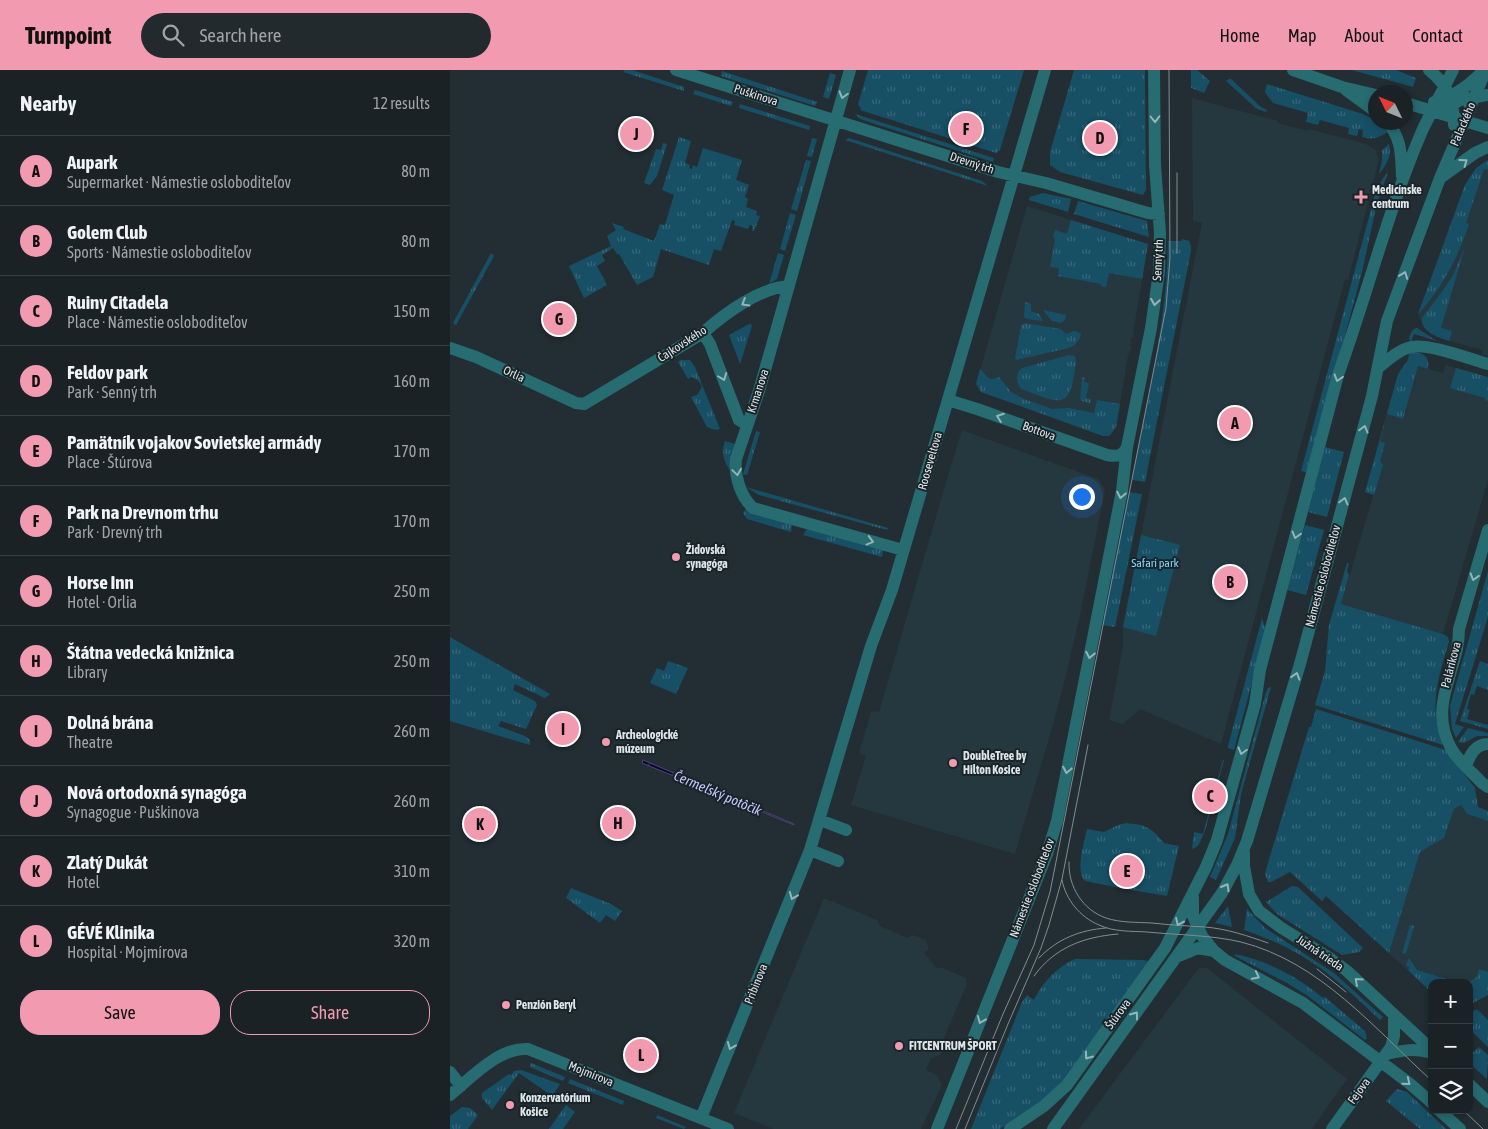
<!DOCTYPE html>
<html lang="en">
<head>
<meta charset="utf-8">
<style>
	:root { --surface:#1a2226; --page:#232a2e; --text:#f1f3f6; --muted:#9fa4a7; --line:#383f43; --accent:#f29ab0 }
	body { margin:0; font-family:"Asap Condensed",sans-serif; background:var(--page); color:var(--text) }
	.controls { position:absolute; right:15px; bottom:15px; display:grid; overflow:hidden; border-radius:10px; box-shadow:0 2px 8px #0003 }
	.controls button { width:45px; height:45px; display:grid; place-items:center; padding:0; border:0; border-bottom:1px solid var(--line); background:var(--surface); color:var(--text); font:25px sans-serif }
	.compass { position:absolute; left:918px; top:15px; width:45px; height:45px; border-radius:50%; background:var(--surface); box-shadow:0 2px 8px #0003; rotate:313deg }
	.you { position:absolute; left:631px; top:426px; width:18px; height:18px; margin:-12px; border:4px solid #fff; border-radius:50%; background:#1a73e8; box-shadow:0 0 0 8px #1a73e833 }
	.badge { display:grid; place-items:center; width:32px; height:32px; border-radius:50%; background:var(--accent); color:#111; font-size:16px; font-weight:700 }
	.pin { position:absolute; translate:-50% -50%; border:2px solid #fff; box-shadow:0 1px 5px #0006 }
	.list { margin:0; padding:0; list-style:none }
	h2 { display:flex; justify-content:space-between; align-items:center; height:65px; margin:0; padding:0 20px; font-size:21px }
	h2 small { font-size:16px; font-weight:400; color:var(--muted) }
	.list li { display:grid; grid-template-columns:32px 1fr auto; gap:15px; align-items:center; box-sizing:border-box; height:70px; padding:0 20px; border-top:1px solid var(--line) }
	.list b { display:block; font-size:19px; white-space:nowrap }
	.list p { margin:0; font-size:16px; white-space:nowrap; color:var(--muted) }
	.list em { font-size:16px; font-style:normal; color:var(--muted) }
	.actions { display:flex; gap:10px; padding:15px 20px }
	.actions a { flex:1; padding:11px 0; border:1px solid var(--accent); border-radius:20px; text-align:center; font-size:18px; color:var(--accent) }
	.actions .main { background:var(--accent); color:#111 }
	.icon { flex:none; width:28px; height:28px; fill:none; stroke:currentColor; stroke-width:2; stroke-linecap:round; stroke-linejoin:round }
	.map { position:relative; flex:none; width:1038px; height:1059px; overflow:hidden }
	header { display:flex; align-items:center; gap:30px; box-sizing:border-box; height:70px; padding:0 25px; background:var(--accent); color:#111 }
	header strong { font-size:24px }
	nav { display:flex; gap:28px; margin-inline-start:auto; font-size:18px }
	.search { width:350px; height:45px; background:var(--page); display:flex; align-items:center; gap:12px; box-sizing:border-box; padding:0 18px; border-radius:28px; color:var(--muted); font-size:19px }
	main { display:flex }
	aside { flex:1; background:var(--surface) }
	.map>svg:first-child { display:block }
	.built { fill:#253840 }
	.grass { fill:url(#grass-tufts) }
	.water { fill:url(#water-waves); stroke:#4c476c }
	.lines { fill:none; stroke-linecap:round; stroke-linejoin:round }
	.minor { stroke:#266c71; stroke-width:12 }
	.tram { stroke:#838c91; stroke-width:1 }
	.oneway { stroke:#94b5b9 }
	.poi-dot { fill:#f29ab0; stroke:#192429; stroke-width:2 }
	.labels { text-anchor:middle; stroke-width:4; stroke-linejoin:round; paint-order:stroke }
	.street-label { font-size:12px; fill:#dee5e9; stroke:#192429 }
	.poi-label { font-size:12px; font-weight:bold; fill:#dee5e9; stroke:#192429; text-anchor:start }
	.park-label { font-size:12px; fill:#7ed4fa; stroke:#192429 }
	.water-label { font-size:14px; font-style:italic; fill:#c4c7fd; stroke:#192429 }
</style>
</head>
<body>
<header>
<strong>Turnpoint</strong>
<div class="search"><svg class="icon" aria-label="search" viewBox="0 0 24 24"><circle cx="10" cy="10" r="6"/><path d="M15 15l6 6"/></svg>Search here</div>
<nav><a>Home</a><a>Map</a><a>About</a><a>Contact</a></nav>
</header>
<main>
<aside>
<h2>Nearby<small>12 results</small></h2>
<ul class="list">
<li><span class="badge">A</span><div><b>Aupark</b><p>Supermarket · Námestie osloboditeľov</p></div><em>80 m</em></li>
<li><span class="badge">B</span><div><b>Golem Club</b><p>Sports · Námestie osloboditeľov</p></div><em>80 m</em></li>
<li><span class="badge">C</span><div><b>Ruiny Citadela</b><p>Place · Námestie osloboditeľov</p></div><em>150 m</em></li>
<li><span class="badge">D</span><div><b>Feldov park</b><p>Park · Senný trh</p></div><em>160 m</em></li>
<li><span class="badge">E</span><div><b>Pamätník vojakov Sovietskej armády</b><p>Place · Štúrova</p></div><em>170 m</em></li>
<li><span class="badge">F</span><div><b>Park na Drevnom trhu</b><p>Park · Drevný trh</p></div><em>170 m</em></li>
<li><span class="badge">G</span><div><b>Horse Inn</b><p>Hotel · Orlia</p></div><em>250 m</em></li>
<li><span class="badge">H</span><div><b>Štátna vedecká knižnica</b><p>Library</p></div><em>250 m</em></li>
<li><span class="badge">I</span><div><b>Dolná brána</b><p>Theatre</p></div><em>260 m</em></li>
<li><span class="badge">J</span><div><b>Nová ortodoxná synagóga</b><p>Synagogue · Puškinova</p></div><em>260 m</em></li>
<li><span class="badge">K</span><div><b>Zlatý Dukát</b><p>Hotel</p></div><em>310 m</em></li>
<li><span class="badge">L</span><div><b>GÉVÉ Klinika</b><p>Hospital · Mojmírova</p></div><em>320 m</em></li>
</ul>
<div class="actions"><a class="main">Save</a><a>Share</a></div>
</aside>
<div class="map">
<svg width="1038" height="1059" viewBox="0 0 1038 1059">
	<defs>
		<pattern id="grass-tufts" width="24" height="20" patternUnits="userSpaceOnUse" patternTransform="scale(1.25)"><rect width="24" height="20" fill="#174f65"/><path d="M3 7l-1-3M5 7V3M7 7l1-3M15 17l-1-3M17 17v-4M19 17l1-3" fill="none" stroke="#38687b"/></pattern>
		<pattern id="water-waves" width="16" height="10" patternUnits="userSpaceOnUse" patternTransform="scale(1.25)"><rect width="16" height="10" fill="#0e0337"/><path d="M0 5q4-4 8 0t8 0" fill="none" stroke="#312854"/></pattern>
	</defs>
	<rect width="100%" height="100%" fill="#222e33"/>
	<!-- built -->
	<path class="built" d="M742,28L828,51V53L858,61L859,59L916,74L926,81L929,90L898,210L895,209L771,674L690,639L673,654L659,650L673,576V557L752,153L743,151Z
		M1038,90V286L1032,284V280L999,271L982,264L973,257L968,244L1015,115L1026,98Z
		M577,136L698,174L684,258L683,268H681L680,276H682L678,286L666,357L662,364L657,366H653L531,322L526,315Z
		M996,295L1038,307V410L993,564L891,534L932,396L930,391L929,371L937,344L953,348L968,296L993,303Z
		M512,360L648,409L655,420L630,545L617,601L604,651L565,784L401,735L416,686L409,683L417,656L421,641L429,642L499,402Z
		M1011,735L1017,744L1038,751V925L1019,935V913H982V923L939,883L970,782L994,768L1004,739Z
		M374,828L427,850L430,856L457,868L463,865L476,870L479,880L474,882L486,898H489L490,897L516,908L517,914L491,975L494,977L490,985L481,988L476,1000L487,1005L492,1015L471,1059H324L284,1043Z
		M752,898H757L897,1009L862,1059H629L748,899Z"/>
	<!-- grass -->
	<path class="grass" d="M175,0H182L234,17V21L173,2Z
		M418,0H574L550,80L546,83L410,40L411,39L408,34Z
		M624,0H695L696,120L693,125L610,102L600,95V82Z
		M741,0H747L760,11L754,23L741,18Z
		M902,0H946L966,8L963,17Z
		M272,1L367,32L365,36L271,6Z
		M380,3L386,5L379,29L373,27Z
		M779,9H781L811,37L817,40L816,42L807,39L776,11Z
		M817,14L913,44L925,50L926,52L928,53L938,62C928,68 923,70 912,67L913,60L909,59L907,66L898,64L899,58L870,50L868,55L856,52L858,43L823,33L815,22Z
		M245,20L283,32L281,36L243,24Z
		M290,34L360,56L359,60L289,38Z
		M405,44L544,88L543,92L410,49Z
		M229,67L241,71L235,93L240,95L239,98L242,99L243,95L247,97L253,78L292,90L286,110L299,115L295,127L298,129L296,137L307,141L306,145L310,146L304,161H302L303,156L300,155L298,159L284,155L285,151L282,150L271,181L264,179L259,195L211,179L203,207L187,215L169,184H167L163,178L152,185L155,191L147,196L157,215L134,228L119,196L161,176L157,166L166,160L162,153L174,157L173,159L204,171L210,154L215,155L224,125L212,120Z
		M362,68L367,69L362,87L357,86Z
		M399,68L532,111L538,116L395,70Z
		M213,73L217,74L207,106L200,115L194,113L206,79L211,80Z
		M939,74C942,86 937,94 929,104L932,90V80Z
		M356,90L361,91L347,141L341,139Z
		M1038,90V100L1034,99L1016,153L1019,154C1008,188 992,218 968,244L1015,115L1026,98Z
		M938,102L927,133L912,202L858,403L851,401L927,117Z
		M593,123L621,129L618,142L579,130L580,127Z
		M628,131L697,151L699,167L624,144Z
		M340,143L346,145L335,181L330,179Z
		M621,150L698,174L692,209L659,203L656,217L651,216V214L608,206L609,198L600,197L605,169L603,166L605,160L617,164Z
		M732,169L739,171L741,176V181L695,412L682,410C697,331 717,252 718,171H731Z
		M1015,177L991,258L1002,261L999,271C987,267 971,262 972,248L991,223L1002,207Z
		M41,183L44,186L6,255L3,253Z
		M328,183L334,185L327,209L319,214Z
		M575,232L581,234V241L589,244L592,249V251L577,249L574,247Z
		M593,240L616,245L615,250L611,253L602,251Z
		M574,253L611,259L616,264L624,261L631,263C630,270 626,275 619,278L566,290L565,288L571,256Z
		M299,254H301L302,256L290,294L279,265Z
		M967,258L985,270L998,274L964,264L961,272L959,269C960,264 962,259 967,258Z
		M963,282C974,283 980,287 978,299L968,296L953,349L937,344L930,371L935,373L930,391L933,395L924,425L915,422L948,304L958,290L959,284Z
		M619,285L625,286L626,291C620,342 613,334 571,319C566,311 565,304 572,298Z
		M231,290H240L245,297L270,359L265,360L257,357L241,327L247,325L252,317C250,312 247,309 242,307L238,309L228,292Z
		M1006,298L1038,307V331L1035,330V328L1000,318Z
		M530,299C536,305 539,313 549,307L561,322L574,329L602,339L619,338L644,343L647,330L670,334L666,357L659,366H653L531,322L526,313Z
		M632,307L635,308L634,312L639,313L636,328L641,329L640,333L632,331L630,329Z
		M306,361L310,362L297,405L293,404Z
		M275,371L285,374L281,401C274,394 271,381 275,371Z
		M875,377L894,382L877,447L858,442Z
		M296,417L438,458L437,460L309,425Z
		M679,422L692,424L665,557L652,555Z
		M296,439L342,455L341,462L297,449L293,443Z
		M855,455L874,460L856,525L837,520Z
		M357,459L432,480L433,481L432,487L353,465Z
		M691,465L730,475L706,566L673,557Z
		M897,493H899L897,501L899,505L891,534L993,564L998,567L999,572C988,607 978,639 993,675L865,635L875,601L879,555Z
		M1038,501V547L1005,654L1014,657L1006,668L1002,659L1000,636Z
		M812,548L816,560L784,680L778,678V676Z
		M0,567L100,624L95,628L65,614L63,620L85,631L87,635L76,659L51,651L48,656L75,666L80,670V675L0,651Z
		M218,591L238,598L226,624L200,613L207,598L214,601Z
		M1030,591L1038,594V620L1027,616L1024,625L1021,624L1017,639L1020,640L1017,649L1038,655V659L1010,651Z
		M821,617L791,724L785,768L766,810L760,807L778,764L816,622L818,618Z
		M866,639L996,680L1025,718L1028,737L1038,741V751L1017,744L1011,735L1004,739L994,768L970,782L939,883L876,826L872,831L840,802L821,812H818L815,804L818,793L859,657H861Z
		M1018,658L1038,663V666H1027L1014,673L1008,672Z
		M773,690H774L755,761L748,776L742,779L744,762L753,764Z
		M676,753L691,755L698,758L704,762L714,773L729,776L717,826L676,819L678,811L672,810L670,818L635,811C625,800 634,773 637,759L654,762L668,755Z
		M842,816L848,817L913,878L909,882L892,885L827,844L816,832Z
		M121,818L161,834L172,841L165,851L156,845L150,853L116,828Z
		M778,836L782,857L765,853Z
		M797,839L815,858L884,903L933,947L930,950C885,907 854,880 794,860Z
		M960,855L964,856L956,884L952,883Z
		M785,884C818,891 848,907 873,928L875,927L915,961L917,968L915,970L858,926L837,913L785,886Z
		M959,888L967,900L1009,913H982V923L958,900L960,898L956,895Z
		M625,889L693,890L701,892L617,1007L601,1025L550,1059H521L572,932L577,925L584,930C592,913 608,896 625,889Z
		M1029,899L1038,902V925L1019,935V913H1017L1027,907Z
		M1027,939L1038,950V977L1019,959V943Z
		M1029,977L1038,985L1037,1009L1019,993V986Z
		M81,993L115,1007L113,1011L80,997Z
		M71,1000L110,1014L102,1026L69,1003L42,1040L32,1028V1023L59,1004L61,1005L64,1001Z
		M120,1009L174,1031L173,1035L118,1013Z
		M947,1019L957,1022L996,1059H970L936,1031Z
		M116,1035L125,1042L113,1059H99Z
		M12,1037L20,1038L28,1045L18,1059H0V1046Z
		M207,1045L236,1057L234,1059L206,1048Z"/>
	<!-- water -->
	<path class="water" d="M193,690L344,754V755L192,693Z"/>
	<g class="lines">
		<!-- minor -->
		<path class="minor" d="M226,0L548,102L596,113L698,143L709,144
			M400,0L309,321L286,389C284,406 291,427 303,438L453,480
			M843,0L892,17L926,25
			M979,0C998,15 1004,31 1004,55
			M896,20L926,42
			M984,32C1002,27 1019,16 1032,2
			M956,33L1038,58
			M996,38L1010,30L1038,25
			M937,52C952,68 951,86 952,106
			M990,108L1025,83L1038,77
			M253,263L260,274L289,350L297,355
			M0,278L26,287L126,333L134,334L253,263C275,243 310,218 339,216
			M928,298C938,290 948,280 961,277C978,273 1020,289 1038,294
			M498,330L527,339L657,385C667,387 673,386 677,377
			M1038,460L1009,559C1009,578 1004,589 999,608C991,633 988,654 1001,678C1007,690 1023,703 1032,713L1038,717
			M1016,696C1020,685 1025,674 1038,674
			M370,750L396,760
			M360,780L388,791
			M794,783V796L799,824L809,841L830,857L878,887L897,901L982,980
			M743,827V846L752,866L764,881L775,890L853,933L959,1013L982,1033
			M729,886L748,878L764,881
			M937,984C953,980 966,978 982,983
			M0,1002L11,1016
			M1019,1014L1038,1032
			M0,1025C21,1008 49,977 78,979L278,1059
			M989,1040L1010,1059
			M251,1048L360,780L421,576L442,520L595,0
			M487,1059L597,784L607,751L672,421L677,377L701,258L709,202L710,163L705,95L704,0
			M560,1059L594,1036L617,1015L715,878L756,797L767,770L805,634L810,600L888,305C917,225 938,140 972,61C982,40 993,20 1003,0
			M603,1059L772,823L787,795L797,771L850,594L922,326L937,251L990,108L1036,0
			M882,1059L941,977L944,966V945"/>
		<!-- tram -->
		<path class="tram" d="M727,103V183
			M619,792C618,817 633,840 656,848C671,853 687,852 702,853C720,855 738,856 755,857C778,859 798,866 818,873
			M612,810C616,830 630,847 649,855C664,862 681,861 697,862C728,865 761,865 791,872C870,892 924,958 982,1011
			M589,888C607,869 630,860 656,858
			M867,899L896,922
			M584,906C605,877 634,867 668,864
			M1013,1040L1033,1059
			M506,1059L553,944L584,875L600,822L716,238L720,188L719,0
			M515,1059L558,954L591,878L599,855L612,809L638,675"/>
	</g>
	<!-- one-way arrows -->
	<defs><path id="oneway-chevron" d="M-2-3.5L2.5 0L-2 3.5" fill="none" stroke-width="1.6" stroke-linecap="round" stroke-linejoin="round" transform="scale(1.25)"/></defs>
	<g class="oneway">
		<use href="#oneway-chevron" transform="translate(393 25) rotate(106)"/>
		<use href="#oneway-chevron" transform="translate(705 49) rotate(89)"/>
		<use href="#oneway-chevron" transform="translate(1014 92) rotate(-36)"/>
		<use href="#oneway-chevron" transform="translate(954 205) rotate(-70)"/>
		<use href="#oneway-chevron" transform="translate(705 232) rotate(99)"/>
		<use href="#oneway-chevron" transform="translate(295 233) rotate(149)"/>
		<use href="#oneway-chevron" transform="translate(273 307) rotate(69)"/>
		<use href="#oneway-chevron" transform="translate(888 308) rotate(107)"/>
		<use href="#oneway-chevron" transform="translate(550 347) rotate(-160)"/>
		<use href="#oneway-chevron" transform="translate(914 359) rotate(-75)"/>
		<use href="#oneway-chevron" transform="translate(287 402) rotate(82)"/>
		<use href="#oneway-chevron" transform="translate(671 425) rotate(101)"/>
		<use href="#oneway-chevron" transform="translate(894 431) rotate(-75)"/>
		<use href="#oneway-chevron" transform="translate(846 465) rotate(105)"/>
		<use href="#oneway-chevron" transform="translate(420 471) rotate(15)"/>
		<use href="#oneway-chevron" transform="translate(1024 507) rotate(107)"/>
		<use href="#oneway-chevron" transform="translate(640 585) rotate(101)"/>
		<use href="#oneway-chevron" transform="translate(846 606) rotate(-73)"/>
		<use href="#oneway-chevron" transform="translate(792 681) rotate(105)"/>
		<use href="#oneway-chevron" transform="translate(617 700) rotate(101)"/>
		<use href="#oneway-chevron" transform="translate(776 817) rotate(-60)"/>
		<use href="#oneway-chevron" transform="translate(343 826) rotate(112)"/>
		<use href="#oneway-chevron" transform="translate(729 852) rotate(115)"/>
		<use href="#oneway-chevron" transform="translate(806 906) rotate(27)"/>
		<use href="#oneway-chevron" transform="translate(908 911) rotate(-138)"/>
		<use href="#oneway-chevron" transform="translate(685 945) rotate(-54)"/>
		<use href="#oneway-chevron" transform="translate(531 950) rotate(112)"/>
		<use href="#oneway-chevron" transform="translate(281 976) rotate(112)"/>
		<use href="#oneway-chevron" transform="translate(638 986) rotate(126)"/>
		<use href="#oneway-chevron" transform="translate(957 1012) rotate(39)"/>
	</g>
	<!-- markers -->
	<g class="poi-dot">
		<path d="M908.5 119.5h5v5h5v5h-5v5h-5v-5h-5v-5h5z"/>
		<circle cx="226" cy="487" r="5"/>
		<circle cx="156" cy="672" r="5"/>
		<circle cx="503" cy="693" r="5"/>
		<circle cx="56" cy="935" r="5"/>
		<circle cx="449" cy="976" r="5"/>
		<circle cx="60" cy="1035" r="5"/>
	</g>
	<g class="labels">
		<!-- street labels -->
		<g class="street-label">
			<text transform="translate(306 25) rotate(18)" y="4">Puškinova</text>
			<text transform="translate(1013 54) rotate(-67)" y="4">Palackého</text>
			<text transform="translate(522 93) rotate(18)" y="4">Drevný trh</text>
			<text transform="translate(708 190) rotate(-87)" y="4">Senný trh</text>
			<text transform="translate(232 274) rotate(-33)" y="4">Čajkovského</text>
			<text transform="translate(64 304) rotate(25)" y="4">Orlia</text>
			<text transform="translate(308 321) rotate(-72)" y="4">Krmanova</text>
			<text transform="translate(589 361) rotate(20)" y="4">Bottova</text>
			<text transform="translate(480 391) rotate(-74)" y="4">Rooseveltova</text>
			<text transform="translate(873 506) rotate(-75)" y="4">Námestie osloboditeľov</text>
			<text transform="translate(1001 595) rotate(-75)" y="4">Palárikova</text>
			<text transform="translate(582 818) rotate(-69)" y="4">Námestie osloboditeľov</text>
			<text transform="translate(870 883) rotate(34)" y="4">Južná trieda</text>
			<text transform="translate(306 914) rotate(-68)" y="4">Pribinova</text>
			<text transform="translate(668 944) rotate(-54)" y="4">Štúrova</text>
			<text transform="translate(141 1004) rotate(22)" y="4">Mojmírova</text>
			<text transform="translate(909 1021) rotate(-54)" y="4">Fejova</text>
		</g>
		<!-- poi labels -->
		<g class="poi-label">
			<text x="922" y="124">Medicínske<tspan x="922" dy="14">centrum</tspan></text>
			<text x="236" y="484">Židovská<tspan x="236" dy="14">synagóga</tspan></text>
			<text x="166" y="669">Archeologické<tspan x="166" dy="14">múzeum</tspan></text>
			<text x="513" y="690">DoubleTree by<tspan x="513" dy="14">Hilton Kosice</tspan></text>
			<text x="66" y="939">Penzión Beryl</text>
			<text x="459" y="980">FITCENTRUM ŠPORT</text>
			<text x="70" y="1032">Konzervatórium<tspan x="70" dy="14">Košice</tspan></text>
		</g>
		<!-- park labels -->
		<g class="park-label">
			<text x="705" y="497">Safari park</text>
		</g>
		<!-- water labels -->
		<g class="water-label">
			<text transform="translate(268 723) rotate(23)" y="5">Čermeľský potôčik</text>
		</g>
	</g>
</svg>
<div class="controls">
<button>+</button>
<button>−</button>
<button><svg class="icon" aria-label="layers" viewBox="0 0 24 24"><path d="M12 4l9 5-9 5-9-5zM3 14l9 5 9-5"/></svg></button>
</div>
<svg class="compass" viewBox="-18 -18 36 36"><path d="M0-13l5 13h-10z" fill="#e53935"/><path d="M0 13l5-13h-10z" fill="#9fa4a7"/></svg>
<div class="you"></div>
<div class="pin badge" style="left:785px;top:353px">A</div>
<div class="pin badge" style="left:780px;top:512px">B</div>
<div class="pin badge" style="left:760px;top:726px">C</div>
<div class="pin badge" style="left:650px;top:68px">D</div>
<div class="pin badge" style="left:677px;top:801px">E</div>
<div class="pin badge" style="left:516px;top:59px">F</div>
<div class="pin badge" style="left:109px;top:249px">G</div>
<div class="pin badge" style="left:168px;top:753px">H</div>
<div class="pin badge" style="left:113px;top:659px">I</div>
<div class="pin badge" style="left:186px;top:64px">J</div>
<div class="pin badge" style="left:30px;top:754px">K</div>
<div class="pin badge" style="left:191px;top:985px">L</div>
</div>
</main>
</body>
</html>
